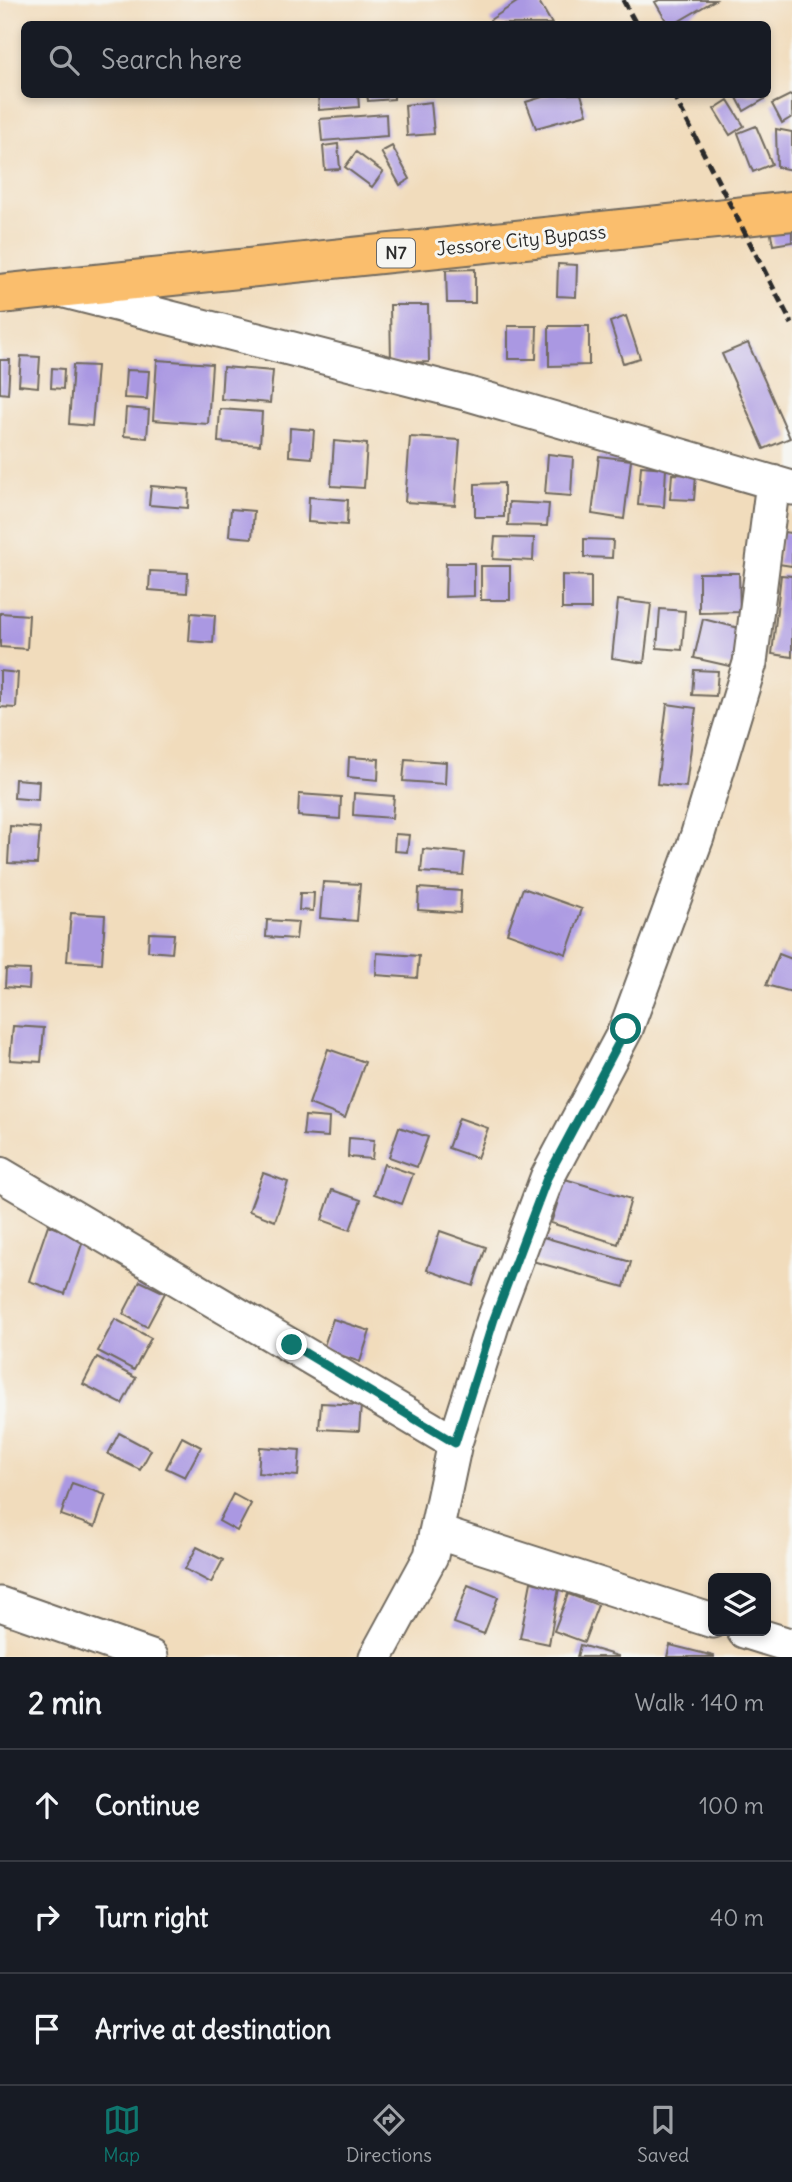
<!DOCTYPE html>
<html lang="en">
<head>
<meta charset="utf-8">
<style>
	:root { --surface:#171b24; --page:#20242c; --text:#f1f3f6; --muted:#9ea1a6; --line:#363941; --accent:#0f766e }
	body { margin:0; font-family:Delius,sans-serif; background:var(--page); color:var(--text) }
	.controls { position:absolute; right:21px; bottom:21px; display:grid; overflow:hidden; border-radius:10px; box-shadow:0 4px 10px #0003 }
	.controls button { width:63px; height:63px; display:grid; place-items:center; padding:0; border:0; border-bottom:2px solid var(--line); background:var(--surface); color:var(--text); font:35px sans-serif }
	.stop { position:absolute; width:21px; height:21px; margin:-16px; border:5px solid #0f766e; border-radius:50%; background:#fff }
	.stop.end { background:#0f766e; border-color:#fff; box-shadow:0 2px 7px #0008 }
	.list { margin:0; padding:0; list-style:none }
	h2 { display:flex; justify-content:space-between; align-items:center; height:91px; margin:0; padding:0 28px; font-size:30px }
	h2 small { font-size:23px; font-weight:400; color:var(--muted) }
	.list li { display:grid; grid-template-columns:46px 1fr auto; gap:21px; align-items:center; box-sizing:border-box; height:112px; padding:0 28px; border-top:2px solid var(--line) }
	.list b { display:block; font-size:26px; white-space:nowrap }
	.list em { font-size:23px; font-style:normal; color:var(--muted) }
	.icon { flex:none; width:38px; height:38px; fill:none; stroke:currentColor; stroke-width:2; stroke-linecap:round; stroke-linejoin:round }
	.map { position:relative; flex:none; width:792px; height:1657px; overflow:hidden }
	.search { position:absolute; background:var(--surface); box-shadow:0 4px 10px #0003; left:21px; right:21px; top:21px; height:77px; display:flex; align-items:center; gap:18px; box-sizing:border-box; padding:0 24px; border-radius:10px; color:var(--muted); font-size:26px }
	.sheet { height:427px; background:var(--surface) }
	nav { display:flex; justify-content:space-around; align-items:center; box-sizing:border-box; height:98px; border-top:2px solid var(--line); background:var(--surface); font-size:19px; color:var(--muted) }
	nav a { display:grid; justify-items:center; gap:4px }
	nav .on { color:var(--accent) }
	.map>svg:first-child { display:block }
	.building { fill:#aa98e2 }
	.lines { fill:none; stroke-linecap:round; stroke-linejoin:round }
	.minor-casing { stroke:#70695e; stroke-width:37 }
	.trunk-casing { stroke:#70695e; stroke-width:42 }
	.minor { stroke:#fff; stroke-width:33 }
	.trunk { stroke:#fabe6d; stroke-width:38 }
	.rail { stroke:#2b2b2b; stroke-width:5; stroke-dasharray:10 5; stroke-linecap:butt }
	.route { stroke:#0f766e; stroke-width:9 }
	.labels { text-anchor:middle; stroke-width:6; stroke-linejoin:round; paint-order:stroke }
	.shield { fill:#f6f6f2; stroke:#686867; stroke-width:2 }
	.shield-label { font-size:18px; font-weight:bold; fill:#2b2b2b }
	.street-label { font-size:19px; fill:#2b2b2b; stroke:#f6f6f2 }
</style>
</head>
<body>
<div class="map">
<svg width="792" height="1657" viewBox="0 0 792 1657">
	<rect width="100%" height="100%" fill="#f6f6f2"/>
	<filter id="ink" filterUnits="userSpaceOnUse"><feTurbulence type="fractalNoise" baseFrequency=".0143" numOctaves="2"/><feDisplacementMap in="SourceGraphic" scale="14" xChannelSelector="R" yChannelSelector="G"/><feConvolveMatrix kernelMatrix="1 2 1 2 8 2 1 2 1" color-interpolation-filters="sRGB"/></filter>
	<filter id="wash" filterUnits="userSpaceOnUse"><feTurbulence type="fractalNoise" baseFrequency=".00686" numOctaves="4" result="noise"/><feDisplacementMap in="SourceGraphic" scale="28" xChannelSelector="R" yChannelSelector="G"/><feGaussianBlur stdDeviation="1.57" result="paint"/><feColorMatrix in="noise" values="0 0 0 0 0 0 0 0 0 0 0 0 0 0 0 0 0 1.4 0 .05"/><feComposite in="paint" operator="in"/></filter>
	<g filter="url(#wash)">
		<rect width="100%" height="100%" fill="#f1dcbc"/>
		<g id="blocks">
			<!-- building -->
			<path class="building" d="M520,0H538L552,24H492L490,20Z
				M659,0H715L674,24H668L655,2Z
				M318,94H358L359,107L319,110Z
				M367,94H394V99L368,101Z
				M552,94H581L587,114L536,128L526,102Z
				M735,94H767L768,97L744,111Z
				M792,94V117L782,123L772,104Z
				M728,100L744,126L730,135L714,109Z
				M431,102L434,134L407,136L405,105Z
				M386,114L387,136L322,141L320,119Z
				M756,126L772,164L753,172L738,133Z
				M776,129L792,132V170L777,167Z
				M338,144L340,169L325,170L323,146Z
				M392,146L410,179L400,185L381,152Z
				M356,152L383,172L372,187L345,167Z
				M792,225V242L773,245L770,229Z
				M558,264L577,265L576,297L557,296Z
				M475,269V303H447L446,270Z
				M390,305H428L429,362L391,363Z
				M626,316L640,358L623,363L610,322Z
				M508,326H537L536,359H508Z
				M549,326H589V365L549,366Z
				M748,343L790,438L764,449L722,354Z
				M21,356L40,357L38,387L19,385Z
				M0,360H10L8,394L0,393Z
				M157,360L212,364L208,424L153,420Z
				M73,365L97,366L92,426L69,424Z
				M223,367L273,371L270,403L221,399Z
				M52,368L64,369L63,389L51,388Z
				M126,370L149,371L147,399L124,398Z
				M126,408L149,410L147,438L124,436Z
				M220,409L262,412L260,445L218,442Z
				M290,428L314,430L312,458L289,456Z
				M410,437L460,440L455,505L405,502Z
				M334,441L367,444L364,488L331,486Z
				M548,454L573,457L571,496L545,494Z
				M599,456L631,460L624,519L592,514Z
				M641,466L666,468L664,507L638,505Z
				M672,474L696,475L694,500L670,499Z
				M504,483V517H475V484Z
				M151,486L189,489L188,508L149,505Z
				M309,497L348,500L347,525L308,522Z
				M509,502L549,504L547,526L508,525Z
				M231,509L254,511L252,538L229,536Z
				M782,532L792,533V566L778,564Z
				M495,537L534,538L533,561L493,559Z
				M584,539L613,540L612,558L584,557Z
				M446,563H474V596L445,597Z
				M481,566H510V600H481Z
				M150,571L188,573L187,593L149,590Z
				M699,573H739L740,612L699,613Z
				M562,575L591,576V609H562Z
				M781,575L792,576V657L772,654Z
				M618,600L651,604L644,663L612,658Z
				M660,609L685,611L682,650L657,648Z
				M0,613L29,615L27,649L0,647Z
				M191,613L215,615L213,643L189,641Z
				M703,619L743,629L734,667L694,658Z
				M694,670L718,671L716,696L692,695Z
				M0,671L18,673L16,708L0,707Z
				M667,704L696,708L686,787L657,784Z
				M349,757L379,759L378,780L348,777Z
				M405,759L446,762L445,784L403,781Z
				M15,779L39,781L38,800L14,798Z
				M354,793L394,796L392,818L353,815Z
				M299,794L341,797L340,819L298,816Z
				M10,826L40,828L37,864L8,863Z
				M395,834L409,835L407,852L394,851Z
				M423,849L465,853L463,875L421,872Z
				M323,882L360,884L357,921L320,918Z
				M419,888L461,891L460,913L418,910Z
				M523,888L582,909L566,954L507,933Z
				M300,893H314L313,911L299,910Z
				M71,913L105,915L102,963L67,961Z
				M267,920L298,922L296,939L266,937Z
				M149,933L174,934L172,953L148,951Z
				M377,953L419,956L417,978L376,975Z
				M779,954L792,959V992L766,985Z
				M6,969L30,970L29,989L5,987Z
				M13,1026L44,1028L41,1062L10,1060Z
				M328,1049L365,1062L345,1118L309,1104Z
				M305,1116L329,1118L328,1137L303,1135Z
				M459,1118L488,1128L477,1158L448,1148Z
				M399,1127L428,1137L417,1167L389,1157Z
				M349,1138L374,1140L372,1159L348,1157Z
				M384,1164L413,1174L402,1204L374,1194Z
				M263,1173L288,1182L275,1221L249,1211Z
				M565,1179L631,1199L618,1244L551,1223Z
				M332,1190L361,1200L350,1230L322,1220Z
				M48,1225L84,1238L65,1294L29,1281Z
				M440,1231L486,1247L473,1286L427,1270Z
				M536,1235L631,1262L624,1287L529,1260Z
				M140,1281L165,1293L147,1327L123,1314Z
				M115,1319L151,1338L134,1370L98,1351Z
				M333,1319L370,1331L360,1362L323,1349Z
				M97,1357L136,1378L122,1404L83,1384Z
				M321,1403L361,1405L359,1431L319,1429Z
				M119,1433L151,1450L140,1470L108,1454Z
				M182,1437L201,1447L185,1477L166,1468Z
				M260,1447L300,1450L298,1476L258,1473Z
				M72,1483L106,1495L95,1527L61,1515Z
				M233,1494L251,1504L237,1531L219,1521Z
				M197,1547L223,1560L211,1583L185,1569Z
				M531,1582L559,1588L549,1644L520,1638Z
				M468,1585L498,1597L484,1634L454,1623Z
				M568,1594L598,1605L584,1642L554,1631Z
				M580,1645L618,1656V1657H577Z
				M670,1645L714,1656V1657H667Z"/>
		</g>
	</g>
	<g filter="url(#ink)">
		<use href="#blocks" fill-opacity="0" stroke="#70695e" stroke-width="2"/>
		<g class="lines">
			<defs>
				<path id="minor" d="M65,291L469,394L792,488
					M0,1174L455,1443L431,1556L376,1657
					M455,1443L494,1319L547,1178L626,1029L697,837L750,663L773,482
					M436,1532L713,1621
					M0,1604L151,1657
					M744,1631L792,1646"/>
				<path id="trunk" d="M0,294L792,211"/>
			</defs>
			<!-- minor casing -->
			<use href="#minor" class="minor-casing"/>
			<!-- trunk casing -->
			<use href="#trunk" class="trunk-casing"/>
			<!-- minor -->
			<use href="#minor" class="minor"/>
			<!-- trunk -->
			<use href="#trunk" class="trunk"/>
			<!-- rail -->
			<path class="rail" d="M623,0L636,24
				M673,94L792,324"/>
		</g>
	</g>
	<g class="lines" filter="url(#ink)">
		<!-- route -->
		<path class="route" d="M292,1345L455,1443L494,1319L547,1178L626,1029"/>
	</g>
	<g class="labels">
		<!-- shield labels -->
		<rect class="shield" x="377" y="238.5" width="38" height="29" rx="5"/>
		<g class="shield-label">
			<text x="396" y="259">N7</text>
		</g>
		<!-- street labels -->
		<g class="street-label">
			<text transform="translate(521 240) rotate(-6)" y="7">Jessore City Bypass</text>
		</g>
	</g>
</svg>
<div class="controls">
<button><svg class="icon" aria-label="layers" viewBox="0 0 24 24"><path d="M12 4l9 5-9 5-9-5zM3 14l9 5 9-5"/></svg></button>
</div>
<div class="stop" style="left:626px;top:1029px"></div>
<div class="stop end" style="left:292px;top:1345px"></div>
<div class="search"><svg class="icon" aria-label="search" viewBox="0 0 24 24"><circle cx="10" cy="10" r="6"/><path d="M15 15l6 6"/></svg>Search here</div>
</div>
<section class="sheet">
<h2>2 min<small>Walk · 140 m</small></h2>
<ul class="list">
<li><svg class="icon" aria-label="ahead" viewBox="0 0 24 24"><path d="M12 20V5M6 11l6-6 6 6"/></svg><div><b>Continue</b></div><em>100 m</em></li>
<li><svg class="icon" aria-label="right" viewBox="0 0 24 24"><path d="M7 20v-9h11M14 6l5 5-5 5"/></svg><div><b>Turn right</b></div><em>40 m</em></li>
<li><svg class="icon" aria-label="arrive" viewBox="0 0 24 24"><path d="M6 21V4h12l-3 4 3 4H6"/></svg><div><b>Arrive at destination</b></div></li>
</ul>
</section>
<nav>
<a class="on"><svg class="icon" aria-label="map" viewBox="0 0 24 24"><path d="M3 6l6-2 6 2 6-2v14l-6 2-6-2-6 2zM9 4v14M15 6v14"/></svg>Map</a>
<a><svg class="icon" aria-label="directions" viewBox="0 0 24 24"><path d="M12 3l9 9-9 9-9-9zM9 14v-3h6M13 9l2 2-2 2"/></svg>Directions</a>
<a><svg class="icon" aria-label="saved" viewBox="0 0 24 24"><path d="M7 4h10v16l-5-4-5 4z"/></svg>Saved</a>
</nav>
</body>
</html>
